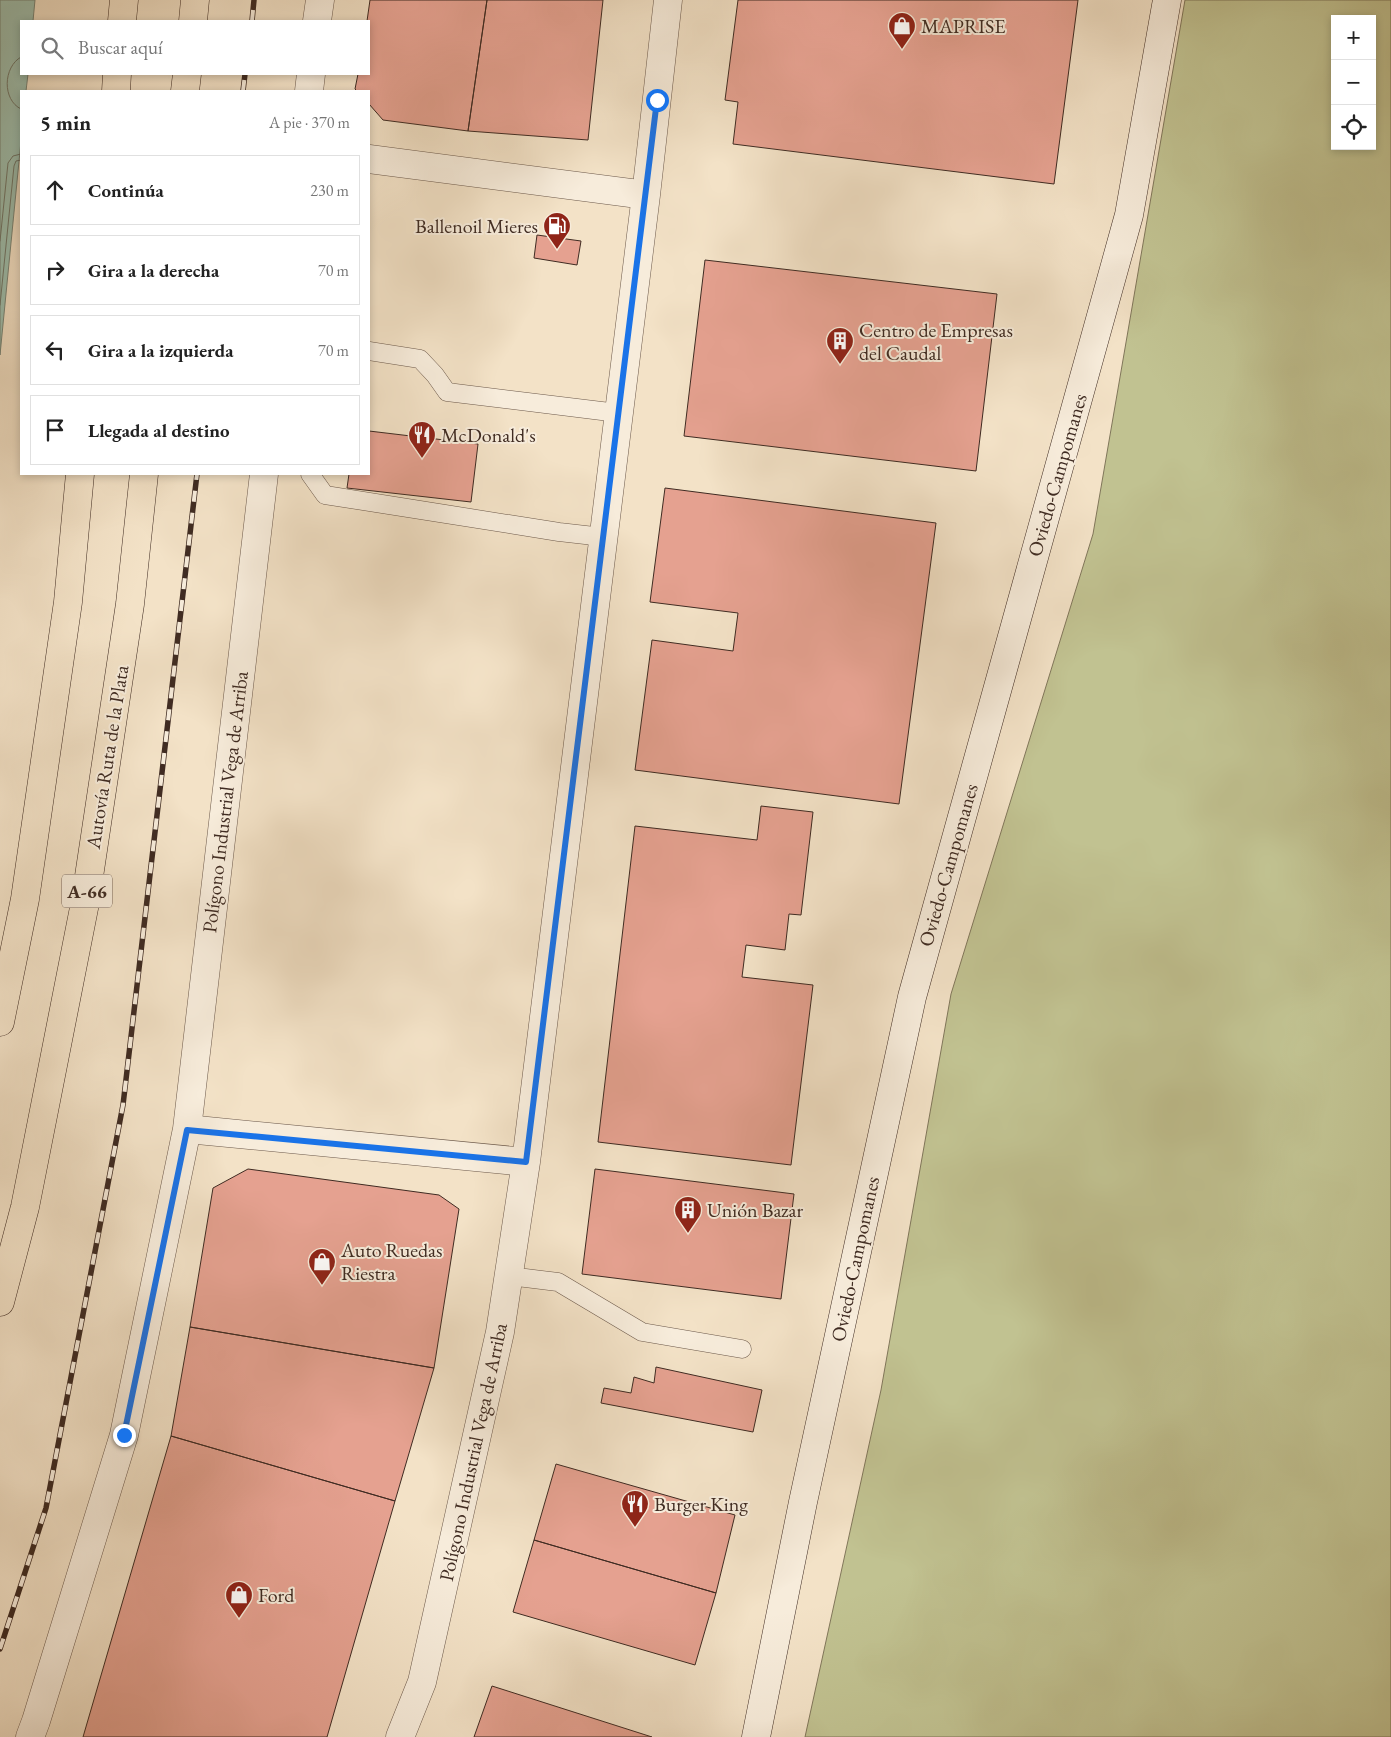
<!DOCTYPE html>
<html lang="es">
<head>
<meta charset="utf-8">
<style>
	:root { --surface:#fff; --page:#f2f2f2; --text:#222; --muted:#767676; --line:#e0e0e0 }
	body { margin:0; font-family:"EB Garamond",serif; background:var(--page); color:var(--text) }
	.controls { position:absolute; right:15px; top:15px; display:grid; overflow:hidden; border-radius:0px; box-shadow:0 2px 8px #0003 }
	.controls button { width:45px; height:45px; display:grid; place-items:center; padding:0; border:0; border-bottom:1px solid var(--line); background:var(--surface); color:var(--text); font:25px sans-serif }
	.stop { position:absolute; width:15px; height:15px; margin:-11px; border:4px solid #1a73e8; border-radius:50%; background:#fff }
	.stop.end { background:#1a73e8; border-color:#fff; box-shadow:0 1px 5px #0008 }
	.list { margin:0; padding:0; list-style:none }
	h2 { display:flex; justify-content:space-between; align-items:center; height:65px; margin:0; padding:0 20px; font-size:21px }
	h2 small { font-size:16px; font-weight:400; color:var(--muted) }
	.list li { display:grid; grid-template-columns:32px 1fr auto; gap:15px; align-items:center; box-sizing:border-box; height:70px; margin:0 10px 10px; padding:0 10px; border:1px solid var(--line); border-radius:0px }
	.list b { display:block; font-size:19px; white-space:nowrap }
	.list em { font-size:16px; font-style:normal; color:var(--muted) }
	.icon { flex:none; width:28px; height:28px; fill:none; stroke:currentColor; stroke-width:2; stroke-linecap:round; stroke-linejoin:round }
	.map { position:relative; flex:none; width:1391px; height:1737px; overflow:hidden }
	.search { position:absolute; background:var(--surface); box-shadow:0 2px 8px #0003; left:20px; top:20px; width:350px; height:55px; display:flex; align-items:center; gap:12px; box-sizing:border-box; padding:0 18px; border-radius:0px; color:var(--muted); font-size:19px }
	.panel { position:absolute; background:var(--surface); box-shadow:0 2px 8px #0003; left:20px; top:90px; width:350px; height:385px; border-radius:0px }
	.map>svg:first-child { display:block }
	.green { fill:#c1c291; stroke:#80765a; fill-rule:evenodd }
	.water { fill:#9dbfaf; stroke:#778477 }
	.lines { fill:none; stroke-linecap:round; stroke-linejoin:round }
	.shore { stroke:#6e7568; stroke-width:1 }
	.building { fill:#e5a190; stroke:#3f2b22 }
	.lane-casing { stroke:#6c594b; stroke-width:19 }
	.street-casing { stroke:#6c594b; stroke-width:29 }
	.secondary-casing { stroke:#3f2b22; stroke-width:29 }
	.highway-casing { stroke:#3f2b22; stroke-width:29 }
	.lane { stroke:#f7ecdb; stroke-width:18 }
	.street { stroke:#f7ecdb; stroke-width:28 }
	.secondary { stroke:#f7ecdb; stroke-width:28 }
	.highway { stroke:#f3e2c7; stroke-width:28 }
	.rail-casing { stroke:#3f2b22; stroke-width:5.5 }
	.rail { stroke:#f7ecdb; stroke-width:4; stroke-dasharray:11; stroke-linecap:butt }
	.route { stroke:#1a73e8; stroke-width:6 }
	.labels { text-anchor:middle; stroke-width:4; stroke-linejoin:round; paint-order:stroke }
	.shield { fill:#f7ecdb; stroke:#76655a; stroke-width:1 }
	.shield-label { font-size:19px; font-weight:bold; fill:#3f2b22 }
	.poi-label { font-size:20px; fill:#3f2b22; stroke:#f7ecdb; text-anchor:start }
	.street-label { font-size:20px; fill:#3f2b22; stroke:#f7ecdb }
</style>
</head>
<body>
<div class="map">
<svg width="1391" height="1737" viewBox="0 0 1391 1737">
	<rect width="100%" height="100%" fill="#f3e2c7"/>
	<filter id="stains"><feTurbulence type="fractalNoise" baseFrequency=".004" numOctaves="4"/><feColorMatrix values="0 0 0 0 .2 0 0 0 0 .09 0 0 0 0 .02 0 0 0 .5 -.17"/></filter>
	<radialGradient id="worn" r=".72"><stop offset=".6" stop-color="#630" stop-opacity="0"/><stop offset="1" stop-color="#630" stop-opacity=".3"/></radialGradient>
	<!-- green -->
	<path class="green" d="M1185,0H1391V1737H805L881,1390L951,994L1093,534ZM1335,19H1372V146H1335Z"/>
	<!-- water -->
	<path class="water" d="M0,0H35L33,21H21V74H28L26,91H21V141L0,355Z"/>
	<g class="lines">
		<!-- shore -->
		<path class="shore" d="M21,57C3,67 2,100 21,109
			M0,241L8,163L13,156L21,154
			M0,305L14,166L16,161L21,160"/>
	</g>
	<!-- building -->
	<path class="building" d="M370,0H487L468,131L383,120L369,104V91H357L355,89L358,74H369V21H367Z
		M487,0H603L588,140L468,131Z
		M738,0H1078L1054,184L733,144L738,102L725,100Z
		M537,235L581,241L577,265L534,258Z
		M705,260L997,294L976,471L684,436Z
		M369,431L478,444L471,502L347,488L349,474H369Z
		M665,488L936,523L899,804L635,770L652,640L733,651L738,613L650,602Z
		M761,806L813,812L801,915L789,914L785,950L746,945L742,977L813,985L791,1165L598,1142L635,826L757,840Z
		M248,1169L439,1195L459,1209L434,1368L190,1327L213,1188Z
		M595,1169L794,1194L781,1299L582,1274Z
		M190,1327L434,1368L395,1501L171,1436Z
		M656,1367L762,1390L753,1432L601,1403L604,1388L631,1393L634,1377L654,1383Z
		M171,1436L395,1501L327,1737H83Z
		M556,1464L735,1515L716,1593L534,1540Z
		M534,1540L716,1593L695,1665L513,1612Z
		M492,1686L652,1737H474Z"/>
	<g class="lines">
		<defs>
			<path id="lane" d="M369,351L420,359L435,375L447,392L618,413
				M310,474L325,495L559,532L603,537
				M509,1276L558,1282L642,1332L742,1349"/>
			<path id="street" d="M317,21L320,0
				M309,91L311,74
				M369,159L646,195
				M187,1129L526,1162
				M30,1737L36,1721L124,1435L187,1129L264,474
				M400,1737L422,1682L500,1332L526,1162L646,195L668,0"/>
			<path id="secondary" d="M756,1737L803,1502L912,997L1129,215L1167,0"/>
			<path id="highway" d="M122,21L124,0
				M193,21L195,0
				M116,91L117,74
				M185,91L187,74
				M0,1022L25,899L68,602L80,474
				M0,1302L25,1207L85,903L130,604L144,474"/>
		</defs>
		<!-- lane casing -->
		<use href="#lane" class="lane-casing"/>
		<!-- street casing -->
		<use href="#street" class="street-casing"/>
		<!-- secondary casing -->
		<use href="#secondary" class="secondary-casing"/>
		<!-- highway casing -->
		<use href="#highway" class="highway-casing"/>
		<!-- lane -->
		<use href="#lane" class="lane"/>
		<!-- street -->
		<use href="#street" class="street"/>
		<!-- secondary -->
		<use href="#secondary" class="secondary"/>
		<!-- highway -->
		<use href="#highway" class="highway"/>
		<defs>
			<path id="rail" d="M252,21L254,0
				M243,91L245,74
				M0,1649L46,1508L123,1105L197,474"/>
		</defs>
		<!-- rail casing -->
		<use href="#rail" class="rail-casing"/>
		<!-- rail -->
		<use href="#rail" class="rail"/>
	</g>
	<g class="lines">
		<!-- route -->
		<path class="route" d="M124,1435L187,1130L526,1162L657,100"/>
	</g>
	<!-- icons -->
	<defs>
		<symbol id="shop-pin" viewBox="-11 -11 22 30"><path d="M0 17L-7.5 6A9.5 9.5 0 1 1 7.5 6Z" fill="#8f2418" stroke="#f7ecdb"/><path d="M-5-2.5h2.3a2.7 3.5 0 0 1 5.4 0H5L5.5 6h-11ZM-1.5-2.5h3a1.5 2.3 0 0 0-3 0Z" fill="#fff"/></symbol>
		<symbol id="fuel-pin" viewBox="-11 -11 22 30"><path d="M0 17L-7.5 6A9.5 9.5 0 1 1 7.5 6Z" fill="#8f2418" stroke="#f7ecdb"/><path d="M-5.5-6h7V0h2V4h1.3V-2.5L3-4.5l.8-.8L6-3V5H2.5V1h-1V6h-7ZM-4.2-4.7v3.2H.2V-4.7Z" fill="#fff"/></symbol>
		<symbol id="building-pin" viewBox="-11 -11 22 30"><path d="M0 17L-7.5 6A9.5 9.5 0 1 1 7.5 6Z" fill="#8f2418" stroke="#f7ecdb"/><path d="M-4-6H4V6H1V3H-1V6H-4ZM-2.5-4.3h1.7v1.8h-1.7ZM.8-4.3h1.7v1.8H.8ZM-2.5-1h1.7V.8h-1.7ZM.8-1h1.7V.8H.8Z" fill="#fff"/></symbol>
		<symbol id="restaurant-pin" viewBox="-11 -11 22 30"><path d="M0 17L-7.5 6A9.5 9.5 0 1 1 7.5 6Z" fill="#8f2418" stroke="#f7ecdb"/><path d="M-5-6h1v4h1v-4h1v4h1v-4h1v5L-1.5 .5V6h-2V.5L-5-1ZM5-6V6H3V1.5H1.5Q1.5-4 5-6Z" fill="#fff"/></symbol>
	</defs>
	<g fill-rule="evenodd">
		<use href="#shop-pin" x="886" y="10" width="32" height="43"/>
		<use href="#fuel-pin" x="541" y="210" width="32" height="43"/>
		<use href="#building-pin" x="824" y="325" width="32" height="43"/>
		<use href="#restaurant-pin" x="406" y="419" width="32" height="43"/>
		<use href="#building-pin" x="672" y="1194" width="32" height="43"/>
		<use href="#shop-pin" x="306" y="1246" width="32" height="43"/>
		<use href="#restaurant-pin" x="619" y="1488" width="32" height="43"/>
		<use href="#shop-pin" x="223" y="1579" width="32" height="43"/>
	</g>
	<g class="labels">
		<!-- shield labels -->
		<rect class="shield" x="62" y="874.5" width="50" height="33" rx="4"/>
		<g class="shield-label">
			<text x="87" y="898">A-66</text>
		</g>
		<!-- poi labels -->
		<g class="poi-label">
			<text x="921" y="33">MAPRISE</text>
			<text x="538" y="233" text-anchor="end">Ballenoil Mieres</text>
			<text x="859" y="337">Centro de Empresas<tspan x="859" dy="23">del Caudal</tspan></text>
			<text x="441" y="442">McDonald's</text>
			<text x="707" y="1217">Unión Bazar</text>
			<text x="341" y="1257">Auto Ruedas<tspan x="341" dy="23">Riestra</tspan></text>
			<text x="654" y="1511">Burger King</text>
			<text x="258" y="1602">Ford</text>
		</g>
		<!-- street labels -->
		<g class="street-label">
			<text transform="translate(1057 475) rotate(-74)" y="7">Oviedo-Campomanes</text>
			<text transform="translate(107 757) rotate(-81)" y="7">Autovía Ruta de la Plata</text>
			<text transform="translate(225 802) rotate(-83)" y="7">Polígono Industrial Vega de Arriba</text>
			<text transform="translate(948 865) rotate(-74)" y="7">Oviedo-Campomanes</text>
			<text transform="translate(855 1259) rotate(-78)" y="7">Oviedo-Campomanes</text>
			<text transform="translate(473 1452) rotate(-78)" y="7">Polígono Industrial Vega de Arriba</text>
		</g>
	</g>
	<rect width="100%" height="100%" filter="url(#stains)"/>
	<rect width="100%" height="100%" fill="url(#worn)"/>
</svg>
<div class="controls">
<button>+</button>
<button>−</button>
<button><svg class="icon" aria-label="locate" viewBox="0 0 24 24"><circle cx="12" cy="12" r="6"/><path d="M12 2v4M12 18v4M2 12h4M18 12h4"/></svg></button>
</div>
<div class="stop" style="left:657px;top:100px"></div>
<div class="stop end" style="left:124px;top:1435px"></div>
<div class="search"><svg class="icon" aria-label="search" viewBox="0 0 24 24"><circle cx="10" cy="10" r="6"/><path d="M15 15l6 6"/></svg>Buscar aquí</div>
<section class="panel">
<h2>5 min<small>A pie · 370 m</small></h2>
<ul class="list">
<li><svg class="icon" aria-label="ahead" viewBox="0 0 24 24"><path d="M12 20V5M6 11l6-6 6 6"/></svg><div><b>Continúa</b></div><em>230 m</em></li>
<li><svg class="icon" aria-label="right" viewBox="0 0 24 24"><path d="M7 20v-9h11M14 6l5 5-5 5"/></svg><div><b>Gira a la derecha</b></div><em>70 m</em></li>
<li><svg class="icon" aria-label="left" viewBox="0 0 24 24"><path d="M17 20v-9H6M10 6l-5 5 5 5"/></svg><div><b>Gira a la izquierda</b></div><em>70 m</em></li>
<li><svg class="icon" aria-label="arrive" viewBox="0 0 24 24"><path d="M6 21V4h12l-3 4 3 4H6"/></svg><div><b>Llegada al destino</b></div></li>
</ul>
</section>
</div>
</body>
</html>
